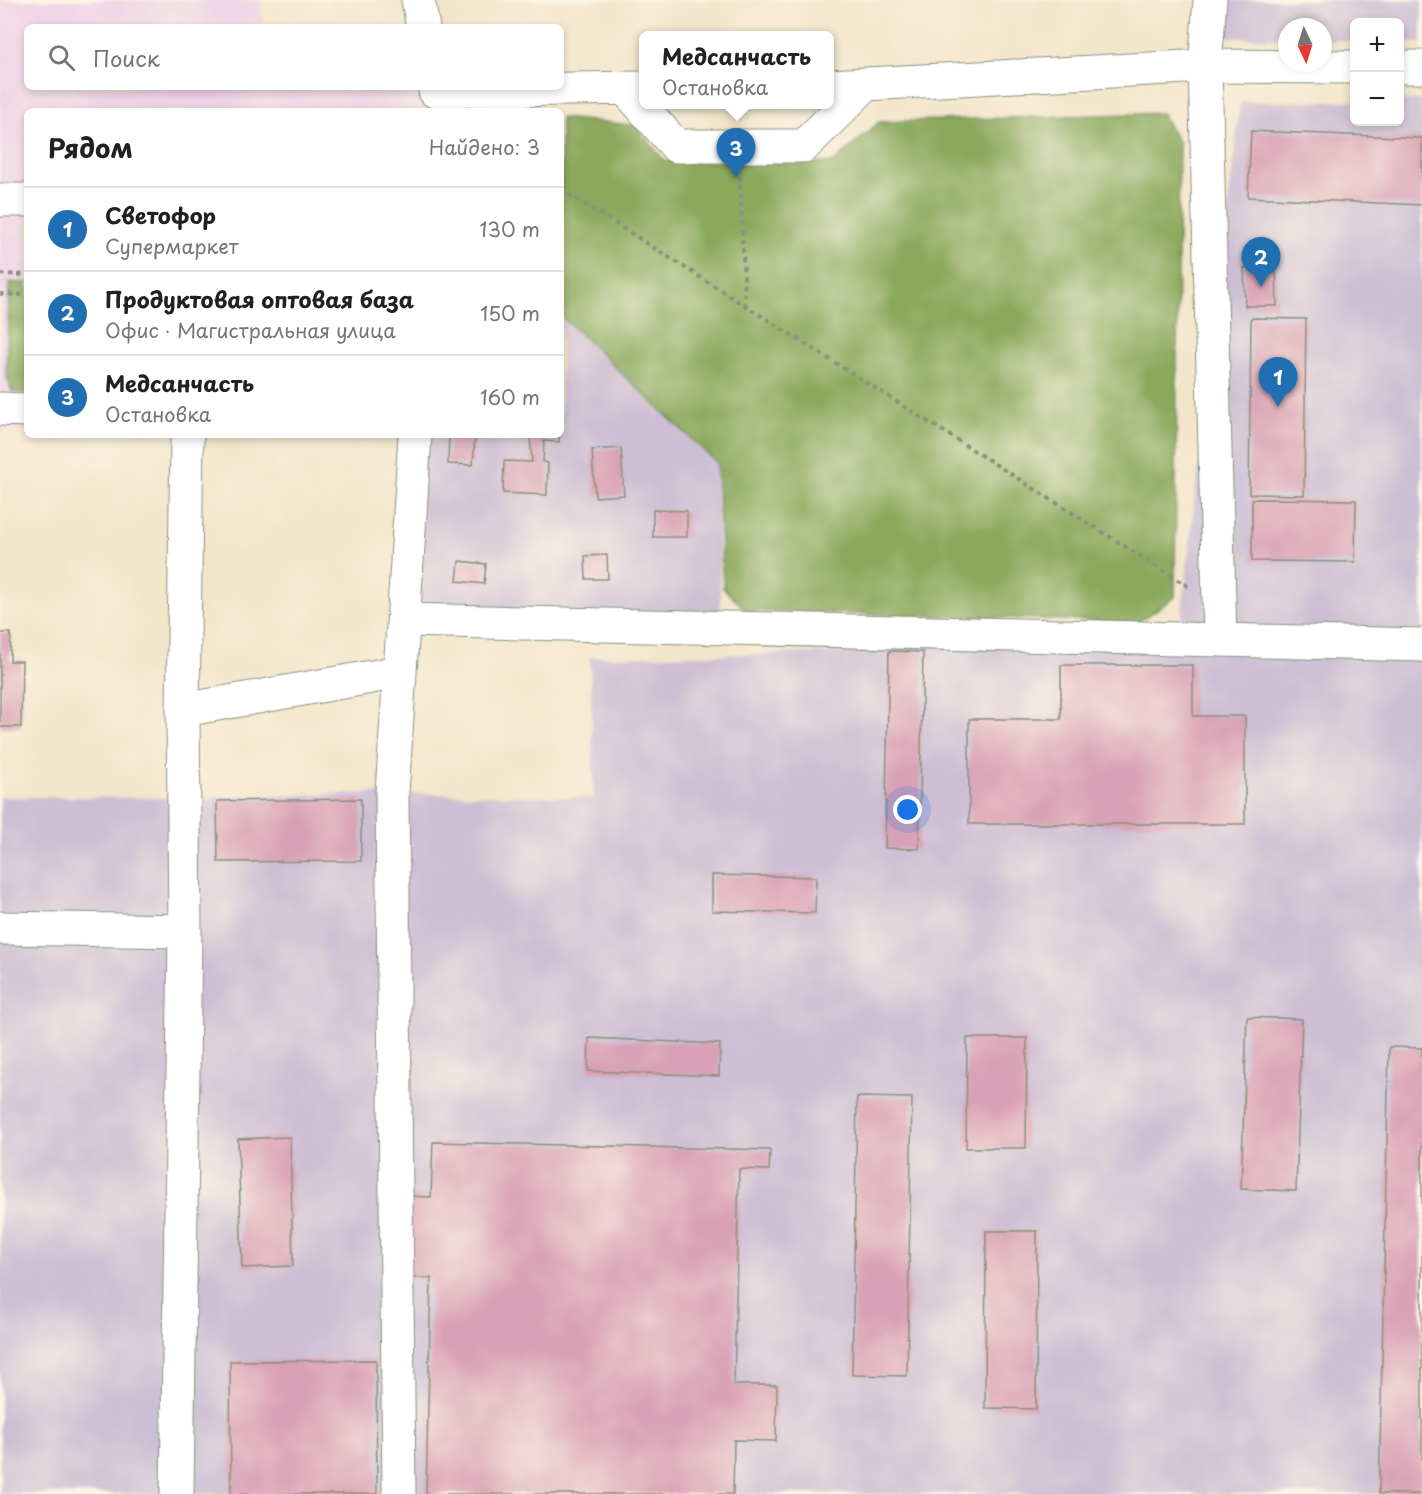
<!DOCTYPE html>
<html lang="ru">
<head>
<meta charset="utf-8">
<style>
	:root { --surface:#fff; --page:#f2f2f2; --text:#202124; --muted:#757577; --line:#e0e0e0; --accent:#1f6fb2 }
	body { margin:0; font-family:"Playpen Sans",sans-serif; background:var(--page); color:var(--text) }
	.controls { position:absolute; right:18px; top:18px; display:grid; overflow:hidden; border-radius:9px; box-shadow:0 3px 9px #0003 }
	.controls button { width:54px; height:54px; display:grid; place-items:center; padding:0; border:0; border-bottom:2px solid var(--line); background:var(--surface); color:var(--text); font:30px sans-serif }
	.compass { position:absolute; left:1278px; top:18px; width:54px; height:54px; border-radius:50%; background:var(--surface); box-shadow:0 3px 9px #0003; rotate:176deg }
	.you { position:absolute; left:908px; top:810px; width:21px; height:21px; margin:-15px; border:4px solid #fff; border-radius:50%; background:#1a73e8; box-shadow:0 0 0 9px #1a73e833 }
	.badge { display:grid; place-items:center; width:39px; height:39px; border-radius:50%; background:var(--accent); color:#fff; font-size:20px; font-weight:700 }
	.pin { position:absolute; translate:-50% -50px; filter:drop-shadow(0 2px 3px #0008) }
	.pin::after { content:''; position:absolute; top:32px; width:21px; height:18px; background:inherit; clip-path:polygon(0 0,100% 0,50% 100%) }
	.popup { position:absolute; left:639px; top:31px; width:195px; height:78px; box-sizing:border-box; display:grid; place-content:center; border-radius:9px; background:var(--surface); filter:drop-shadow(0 2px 4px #0005); font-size:20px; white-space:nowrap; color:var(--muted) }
	.popup b { font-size:22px; color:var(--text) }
	.popup::after { content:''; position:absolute; left:50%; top:100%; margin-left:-12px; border:12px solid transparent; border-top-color:var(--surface) }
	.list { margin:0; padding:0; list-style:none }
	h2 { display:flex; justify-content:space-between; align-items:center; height:78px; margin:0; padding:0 24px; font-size:26px }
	h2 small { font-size:20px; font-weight:400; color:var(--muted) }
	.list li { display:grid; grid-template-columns:39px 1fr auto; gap:18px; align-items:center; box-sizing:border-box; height:84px; padding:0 24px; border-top:2px solid var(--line) }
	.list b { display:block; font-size:22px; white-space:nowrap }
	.list p { margin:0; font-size:20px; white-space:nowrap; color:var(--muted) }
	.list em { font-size:20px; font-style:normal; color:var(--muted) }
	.icon { flex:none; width:33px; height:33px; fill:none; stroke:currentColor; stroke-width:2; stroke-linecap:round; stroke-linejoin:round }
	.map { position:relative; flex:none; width:1422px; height:1494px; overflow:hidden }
	.search { position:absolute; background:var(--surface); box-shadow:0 3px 9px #0003; left:24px; top:24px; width:540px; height:66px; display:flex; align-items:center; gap:15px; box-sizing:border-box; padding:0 21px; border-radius:9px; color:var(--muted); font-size:22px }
	.panel { position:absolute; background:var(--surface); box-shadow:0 3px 9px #0003; left:24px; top:108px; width:540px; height:330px; border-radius:9px }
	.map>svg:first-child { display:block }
	.built { fill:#eed0e7 }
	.industrial { fill:#ccbed3 }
	.forest { fill:#8aa95c; stroke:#547348; stroke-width:1.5 }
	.building { fill:#d9a1b6 }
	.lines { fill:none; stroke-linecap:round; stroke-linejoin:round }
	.minor-casing { stroke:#89917f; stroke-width:35 }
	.major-casing { stroke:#89917f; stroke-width:35 }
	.path { stroke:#89917f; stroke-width:4; stroke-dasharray:4.5 4.5; stroke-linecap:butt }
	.minor { stroke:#fff; stroke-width:33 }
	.major { stroke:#fff; stroke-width:33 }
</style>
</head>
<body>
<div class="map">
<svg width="1422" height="1494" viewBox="0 0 1422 1494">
	<rect width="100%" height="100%" fill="#fcf5e5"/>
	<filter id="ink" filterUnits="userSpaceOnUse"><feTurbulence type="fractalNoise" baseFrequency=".0167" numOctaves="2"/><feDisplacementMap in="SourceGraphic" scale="12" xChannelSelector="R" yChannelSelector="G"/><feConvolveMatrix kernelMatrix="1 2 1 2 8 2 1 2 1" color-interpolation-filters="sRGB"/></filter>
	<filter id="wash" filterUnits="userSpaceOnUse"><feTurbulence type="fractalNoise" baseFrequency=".008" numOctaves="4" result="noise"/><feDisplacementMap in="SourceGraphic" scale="24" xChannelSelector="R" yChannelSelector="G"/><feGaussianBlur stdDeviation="1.35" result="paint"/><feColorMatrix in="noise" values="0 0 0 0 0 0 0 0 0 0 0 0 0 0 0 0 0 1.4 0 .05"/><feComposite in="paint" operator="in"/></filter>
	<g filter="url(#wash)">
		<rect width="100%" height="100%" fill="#f3e5ca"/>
		<!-- built -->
		<path class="built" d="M0,0H260L262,27H27V87H411L435,91L433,111H27V431L0,430Z"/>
		<!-- industrial -->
		<path class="industrial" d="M1212,0H1422V43L1400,42V22H1354V41L1323,40V27H1287V39L1212,37Z
			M1400,100H1422V645L1179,639L1240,102L1354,101V122H1400Z
			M561,316L717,464L721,627L405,620L416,435H561Z
			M876,636L1422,648V1494H0V797L185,798L392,793L594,798L590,657L875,652Z"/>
		<!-- forest -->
		<path class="forest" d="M1161,113L1179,143L1175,597L1138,622L747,611L723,588L717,463L561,316V118L634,125L665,161L833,163L879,122Z
			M9,282L27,283V393L12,392L6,374Z"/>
		<g id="blocks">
			<!-- building -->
			<path class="building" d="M1251,131L1422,138V205L1248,197Z
				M1276,267L1277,306H1245L1244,268Z
				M1251,318L1306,319L1304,495L1249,494Z
				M449,435H475L473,465L448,464Z
				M530,435H559V442L544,441L543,462L548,463L547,495L503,493L504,461L532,462Z
				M621,448L624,495L595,497L592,450Z
				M1252,499L1356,500L1355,562L1252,561Z
				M653,510L687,511V537H653Z
				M607,555L608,579H586L585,556Z
				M459,561L486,564L484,584L457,581Z
				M0,633H11L10,661H22L21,727H0Z
				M889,651L923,652L919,849L885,848Z
				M1061,665H1193V716H1245V824H969V719H1061Z
				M361,799V861L218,862L217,801Z
				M712,875L816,877L815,913L712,911Z
				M1247,1017L1302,1019L1296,1191L1241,1189Z
				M589,1038L720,1044L719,1076L588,1071Z
				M967,1038H1027L1026,1148H966Z
				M1389,1047L1422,1048V1494H1379Z
				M857,1097L912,1098L907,1376L852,1375Z
				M290,1137L293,1266L242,1268L238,1139Z
				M433,1142L770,1150L769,1170L739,1169L734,1385H777L776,1441L734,1440L733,1494H426L431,1278H406L408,1196L431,1197Z
				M986,1231H1037L1036,1409L985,1408Z
				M376,1360L377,1494H231L230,1361Z"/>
		</g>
	</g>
	<g filter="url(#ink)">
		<use href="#blocks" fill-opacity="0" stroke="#89917f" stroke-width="1.5"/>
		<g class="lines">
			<defs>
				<path id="minor" d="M418,0L423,27
					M829,86L1205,66L1220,640
					M625,88L676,146H804L864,86
					M435,91L643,88
					M0,200H27
					M0,409L27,410
					M404,620L1422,645
					M183,710L187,435
					M0,928L185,931
					M177,1494L185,931L183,710L400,672L415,435
					M399,1494L392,793L400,672"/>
				<path id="major" d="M1210,0L1205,66L1354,67
					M1400,67H1422"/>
			</defs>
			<!-- minor casing -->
			<use href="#minor" class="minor-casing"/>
			<!-- major casing -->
			<use href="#major" class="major-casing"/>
			<!-- path -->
			<path class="path" d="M740,176L745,306
				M561,189L1189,587
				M0,274L27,275
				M0,294L27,295"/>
			<!-- minor -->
			<use href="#minor" class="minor"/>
			<!-- major -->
			<use href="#major" class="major"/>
		</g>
	</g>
</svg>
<div class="controls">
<button>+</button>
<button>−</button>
</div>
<svg class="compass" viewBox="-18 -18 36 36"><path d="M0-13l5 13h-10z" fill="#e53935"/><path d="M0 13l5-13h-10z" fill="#757577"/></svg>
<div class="you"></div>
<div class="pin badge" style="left:1278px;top:407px">1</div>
<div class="pin badge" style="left:1261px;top:287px">2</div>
<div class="pin badge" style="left:736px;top:178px">3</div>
<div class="popup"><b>Медсанчасть</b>Остановка</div>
<div class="search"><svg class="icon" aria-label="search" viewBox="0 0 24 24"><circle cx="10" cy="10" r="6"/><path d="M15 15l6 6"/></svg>Поиск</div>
<section class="panel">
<h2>Рядом<small>Найдено: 3</small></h2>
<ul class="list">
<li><span class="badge">1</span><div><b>Светофор</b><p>Супермаркет</p></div><em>130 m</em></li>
<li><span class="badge">2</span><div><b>Продуктовая оптовая база</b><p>Офис · Магистральная улица</p></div><em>150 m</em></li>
<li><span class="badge">3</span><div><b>Медсанчасть</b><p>Остановка</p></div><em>160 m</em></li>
</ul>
</section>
</div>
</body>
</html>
